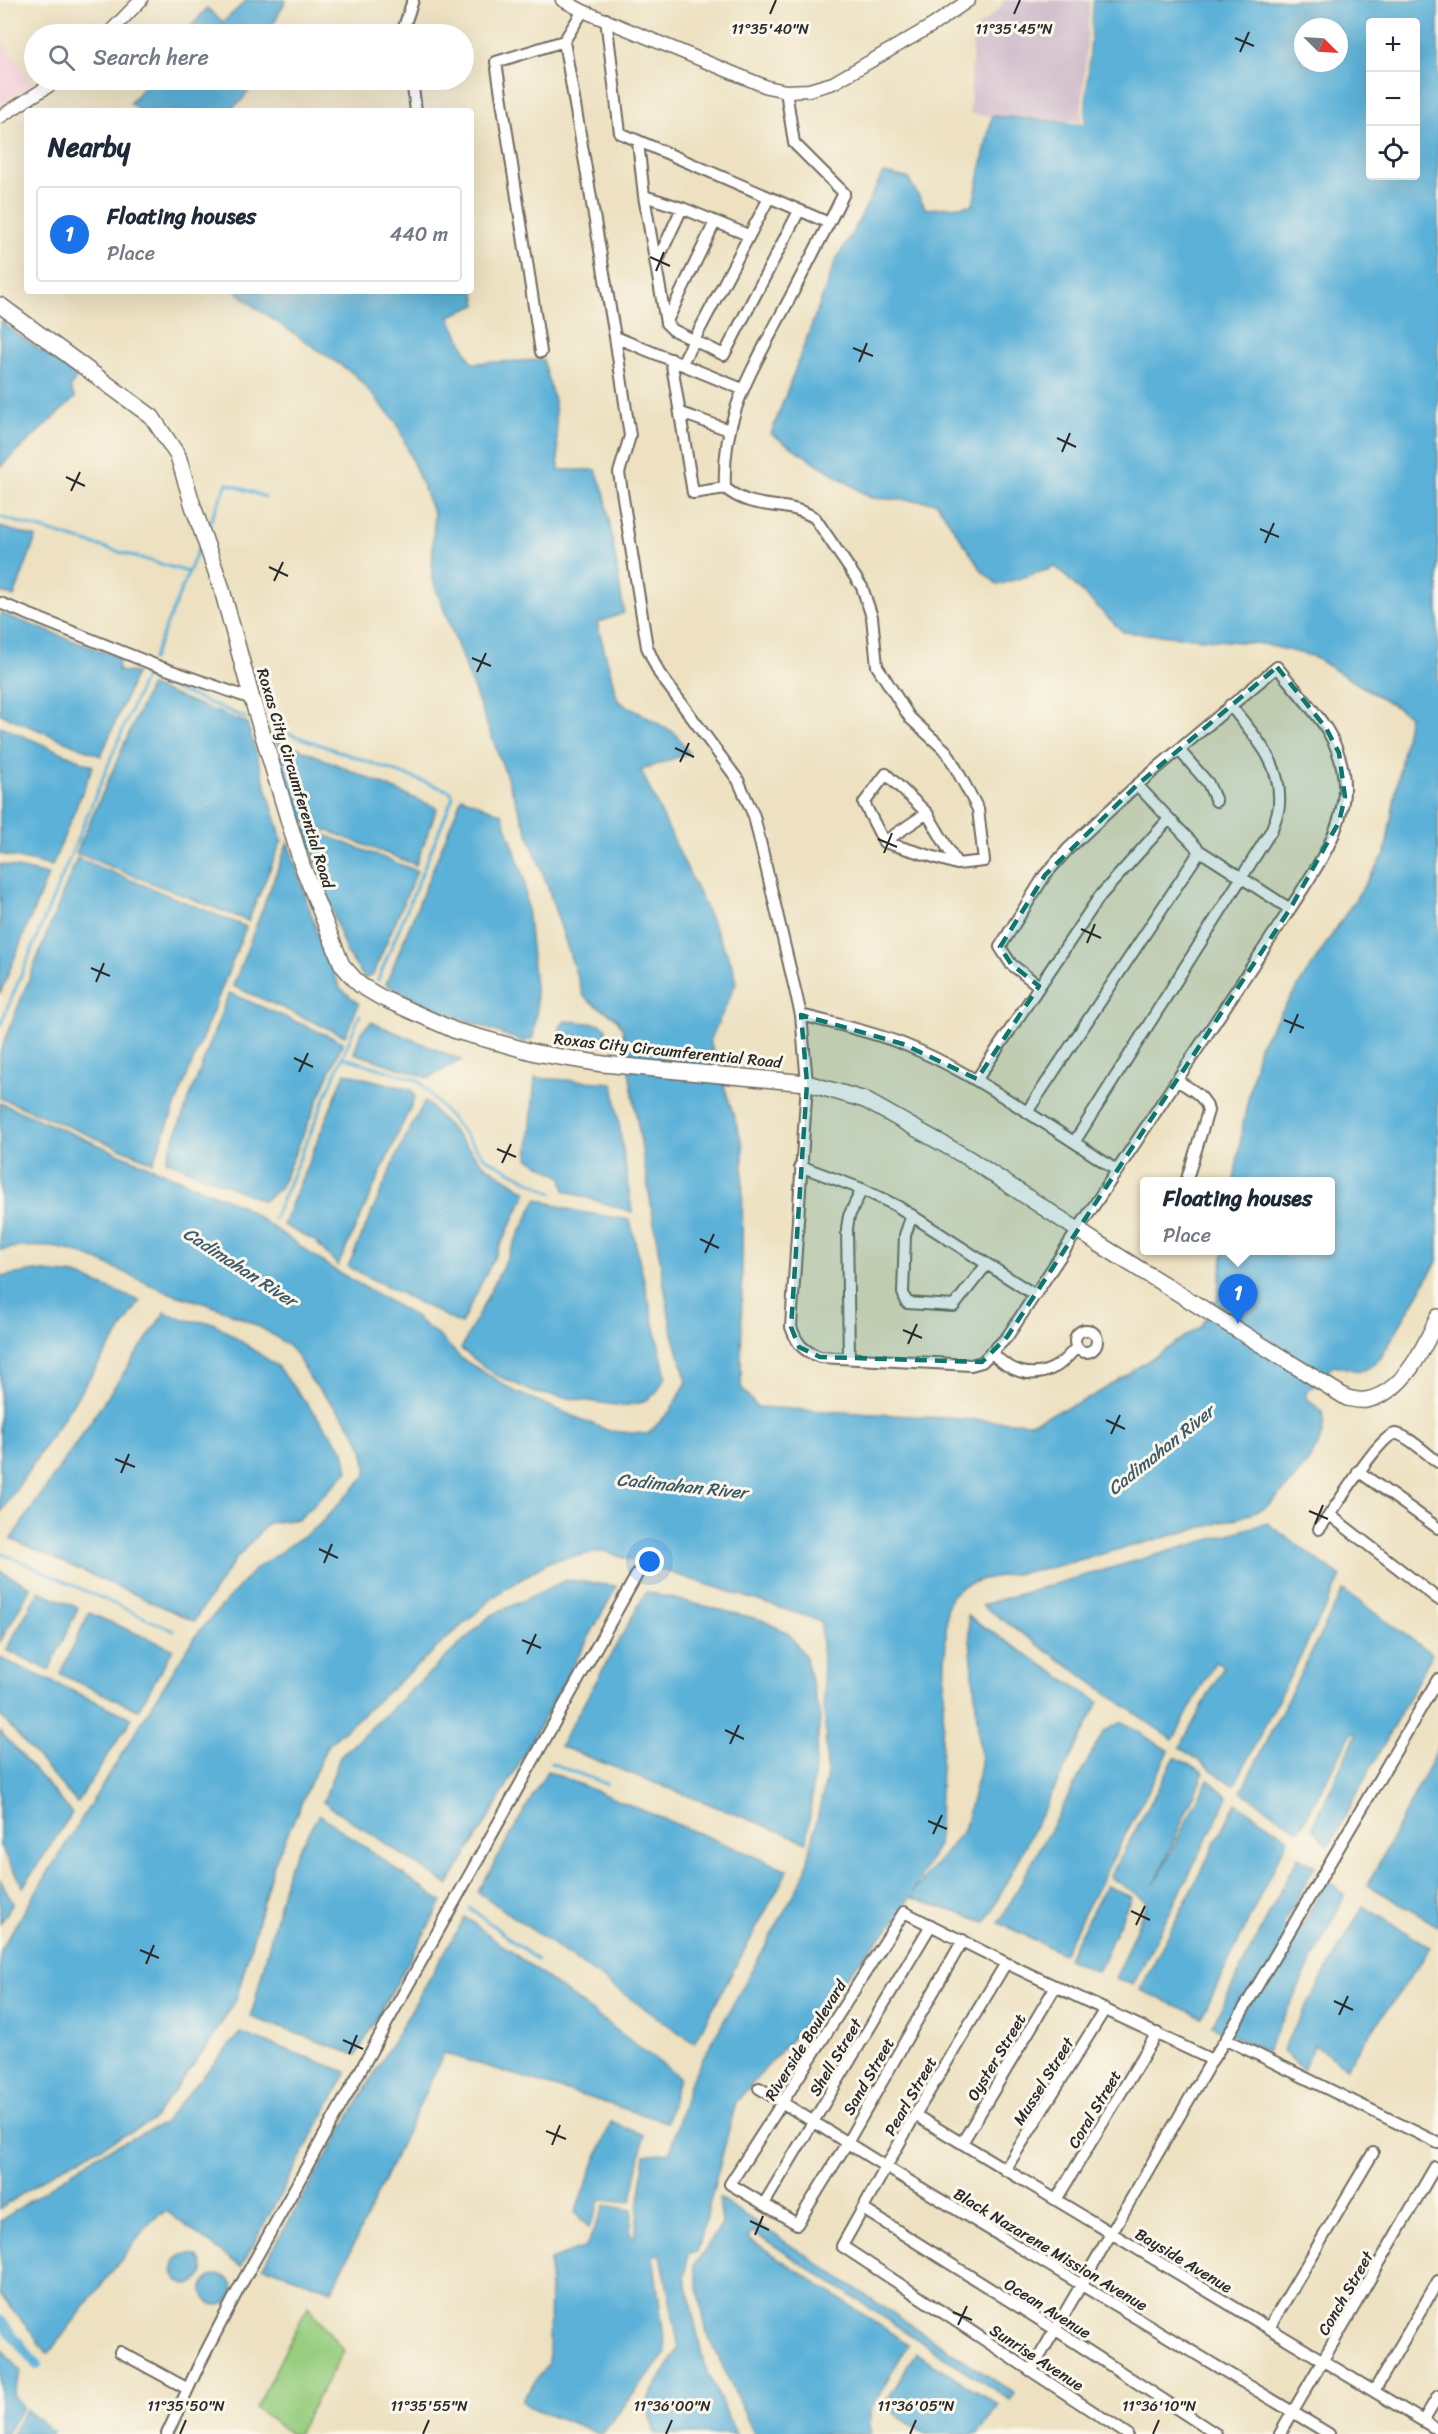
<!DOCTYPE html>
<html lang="en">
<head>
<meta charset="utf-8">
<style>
	:root { --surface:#fff; --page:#f6f6f7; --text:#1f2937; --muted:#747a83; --line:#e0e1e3; --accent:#1a73e8 }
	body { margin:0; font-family:Sriracha,sans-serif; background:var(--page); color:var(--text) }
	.controls { position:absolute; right:18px; top:18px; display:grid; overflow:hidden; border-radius:6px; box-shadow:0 6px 24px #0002 }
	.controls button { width:54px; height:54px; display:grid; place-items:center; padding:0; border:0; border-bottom:2px solid var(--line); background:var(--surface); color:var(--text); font:30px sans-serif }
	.compass { position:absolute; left:1294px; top:18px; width:54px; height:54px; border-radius:50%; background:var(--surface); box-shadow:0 6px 24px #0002; rotate:114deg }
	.you { position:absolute; left:650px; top:1562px; width:21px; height:21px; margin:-15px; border:4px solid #fff; border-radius:50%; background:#1a73e8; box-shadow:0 0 0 9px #1a73e833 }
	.badge { display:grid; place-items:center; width:39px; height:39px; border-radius:50%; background:var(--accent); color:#fff; font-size:20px; font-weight:700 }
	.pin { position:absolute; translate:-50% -50px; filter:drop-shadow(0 2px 3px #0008) }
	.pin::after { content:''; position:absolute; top:32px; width:21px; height:18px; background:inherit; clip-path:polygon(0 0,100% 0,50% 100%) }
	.popup { position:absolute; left:1140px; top:1177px; width:195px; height:78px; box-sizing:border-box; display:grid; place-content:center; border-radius:6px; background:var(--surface); filter:drop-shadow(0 2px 4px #0005); font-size:20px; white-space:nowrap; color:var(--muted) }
	.popup b { font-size:22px; color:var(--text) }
	.popup::after { content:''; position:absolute; left:50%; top:100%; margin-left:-12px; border:12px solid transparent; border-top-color:var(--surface) }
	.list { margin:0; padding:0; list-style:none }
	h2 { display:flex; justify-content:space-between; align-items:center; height:78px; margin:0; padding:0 24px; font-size:26px }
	h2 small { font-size:20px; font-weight:400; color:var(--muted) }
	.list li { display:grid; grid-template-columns:39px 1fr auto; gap:18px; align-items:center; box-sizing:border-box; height:96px; margin:0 12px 12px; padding:0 12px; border:2px solid var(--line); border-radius:6px }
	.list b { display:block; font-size:22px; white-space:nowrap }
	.list p { margin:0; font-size:20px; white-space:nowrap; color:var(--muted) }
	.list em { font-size:20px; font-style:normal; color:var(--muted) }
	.icon { flex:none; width:33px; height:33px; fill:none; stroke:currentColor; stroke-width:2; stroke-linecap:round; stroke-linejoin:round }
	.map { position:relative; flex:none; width:1438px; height:2434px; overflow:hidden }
	.search { position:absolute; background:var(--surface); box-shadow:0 6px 24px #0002; left:24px; top:24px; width:450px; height:66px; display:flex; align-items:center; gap:15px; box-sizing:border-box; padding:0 21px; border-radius:33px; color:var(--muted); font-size:22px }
	.panel { position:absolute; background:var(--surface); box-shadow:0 6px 24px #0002; left:24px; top:108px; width:450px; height:186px; border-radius:6px }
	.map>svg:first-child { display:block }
	.built { fill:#f5cfdc }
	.industrial { fill:#d1bdcc }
	.green { fill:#97ce7f; stroke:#617c55; stroke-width:1.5 }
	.water { fill:#5bb1d8; stroke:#436e82; stroke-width:1.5; fill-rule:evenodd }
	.pier { fill:#ede1c1 }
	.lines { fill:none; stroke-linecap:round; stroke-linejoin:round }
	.stream { stroke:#5bb1d8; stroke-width:3 }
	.canal { stroke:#5bb1d8; stroke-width:10 }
	.minor-casing { stroke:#6f6b60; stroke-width:14 }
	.tertiary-casing { stroke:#6f6b60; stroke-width:15 }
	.secondary-casing { stroke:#6f6b60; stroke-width:18 }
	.minor { stroke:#fff; stroke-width:10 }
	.tertiary { stroke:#fff; stroke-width:12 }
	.secondary { stroke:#fff; stroke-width:15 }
	.marked { fill:#0f766e; fill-opacity:0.2; stroke:#0f766e; stroke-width:4.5; stroke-dasharray:12 8; stroke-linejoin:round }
	.ticks { fill:none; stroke:#2b2b2b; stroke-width:2 }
	.labels { text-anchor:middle; stroke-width:6; stroke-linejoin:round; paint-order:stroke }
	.street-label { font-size:16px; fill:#2b2b2b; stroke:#fbf7ec }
	.water-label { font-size:18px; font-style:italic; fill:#3c5a68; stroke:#fbf7ec }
	.ticks-label { font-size:15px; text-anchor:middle; fill:#2b2b2b; stroke:#fbf7ec; stroke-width:6; stroke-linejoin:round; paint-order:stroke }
</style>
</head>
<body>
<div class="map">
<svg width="1438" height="2434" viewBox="0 0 1438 2434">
	<rect width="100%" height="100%" fill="#fbf7ec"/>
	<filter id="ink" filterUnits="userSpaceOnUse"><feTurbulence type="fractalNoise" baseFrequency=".0167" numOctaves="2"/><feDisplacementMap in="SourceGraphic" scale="12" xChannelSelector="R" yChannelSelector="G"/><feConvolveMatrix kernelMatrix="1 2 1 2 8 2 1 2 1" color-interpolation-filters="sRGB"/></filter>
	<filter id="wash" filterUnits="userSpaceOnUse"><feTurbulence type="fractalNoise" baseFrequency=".008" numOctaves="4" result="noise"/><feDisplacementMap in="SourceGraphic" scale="24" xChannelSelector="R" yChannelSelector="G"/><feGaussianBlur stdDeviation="1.35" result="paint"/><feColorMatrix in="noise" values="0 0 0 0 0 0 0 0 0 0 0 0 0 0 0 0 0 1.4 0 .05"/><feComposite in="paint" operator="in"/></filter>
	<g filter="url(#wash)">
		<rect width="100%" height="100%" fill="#ede1c1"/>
		<!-- built -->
		<path class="built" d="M0,37L32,85L0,105Z"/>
		<!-- industrial -->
		<path class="industrial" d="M1003,0H1093L1084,124L970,114L973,32L1002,6Z"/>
		<!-- green -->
		<path class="green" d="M308,2306L344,2351L297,2434H291L256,2408Z"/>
		<!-- water -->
		<path class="water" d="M247,0H286L268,34H185L207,8L223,22Z
			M1093,0H1438V1260L1380,1359C1360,1377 1357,1370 1334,1365C1327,1370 1326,1377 1320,1383C1315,1387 1310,1387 1306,1393V1397L1323,1413C1330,1443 1292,1484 1271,1503C1263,1510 1251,1513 1241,1517L1049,1568L983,1579L963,1586L951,1596L947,1609L938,1845L912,1893L964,1830L981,1764L968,1616L1099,1702L986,1922L910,1897L899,1916L736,2102L697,2252L688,2253L685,2277L704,2364L736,2434H655L646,2402L679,2348L661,2254L653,2255L666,2353L602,2434L527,2406L522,2400L549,2363L550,2260L586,2247L605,2205L632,2210L630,2235L635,2237L645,2155L670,2152L689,2084L805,1874L827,1775L821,1621L603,1551L550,1561L496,1595L327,1746L273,1866L236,2000L208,2045L152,2121L57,2170L0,2209V1950L195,1636L254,1570L318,1526L366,1475C369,1434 334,1409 311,1380C303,1369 299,1355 288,1346C267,1329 237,1315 212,1306C195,1299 177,1297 160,1289C133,1278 95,1256 68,1250C46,1245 22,1246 0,1250V1103L242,1206L333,1269L411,1314L441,1338L462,1359L516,1392L609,1431L648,1434L670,1411L687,1382L671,1327L622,1027C612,1008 595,1010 583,995L545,879L432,578L434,514L397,423L355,375L256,308L236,291H471V272L477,305L449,316L472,363L543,360L555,404L559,470H596L605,495L624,613L597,623L618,701L675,733L689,753L641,770L733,967L736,983L710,1041L743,1145L741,1387L757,1407L1030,1423L1092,1397L1200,1327L1217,1299L1224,1251L1331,1250V1182L1234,1181L1244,1119L1259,1046L1385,854L1409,715L1312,656L1263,644L1123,632L1056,567L998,585L983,572L936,502L871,498L771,434L836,260L853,232L883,173L908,178L926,209L973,205L992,116L1084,124ZM1370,22H1416V176H1370ZM1303,27H1339V63H1303Z
			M149,80H252L250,89L241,101L228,111H139L130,103Z
			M0,321L77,377L70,387L75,398L0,467Z
			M0,527L36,537L14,597L0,592Z
			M0,613L119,658L118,671L136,673L101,756L0,714Z
			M150,686L247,723L282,840L248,921L76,853Z
			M0,726L93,766L52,866L0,854Z
			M275,738L437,808L416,865L297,819Z
			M462,797L502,814L524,878L537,1007L533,1038L524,1042L422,1004L386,984Z
			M304,827L417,871L373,974L365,979L346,952Z
			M288,842L318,935L340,988L359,1004L345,1036L233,986Z
			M77,858L246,927L153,1162L0,1098V1052Z
			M0,864L48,875L0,994Z
			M229,993L343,1042L280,1188L264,1201L166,1160Z
			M565,1021L601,1024L606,1028V1036L602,1040L563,1035L560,1032V1027Z
			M371,1022L461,1060L429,1078L354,1053L361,1032Z
			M345,1073L411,1090L415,1097L338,1266L315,1241L283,1225Z
			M535,1078L613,1083L632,1212L565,1191L562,1177L528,1158Z
			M425,1101L483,1164L527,1192L461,1324L348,1267L401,1146Z
			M537,1199L574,1211L630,1220L666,1376L656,1393L644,1402L622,1406L535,1393L494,1374L461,1349Z
			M35,1271L76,1275L140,1301L0,1514V1277Z
			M165,1312L184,1320L214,1323L277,1366L344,1451L348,1471L299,1519L268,1523L234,1561L194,1621L11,1539Z
			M1267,1523L1341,1577L1234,1786L1180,1747L1224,1666L1215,1662L1173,1740L982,1605Z
			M0,1571L31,1587L0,1642Z
			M566,1580L617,1586L491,1814L448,1885L323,1802L340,1757L490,1616Z
			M1343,1590L1432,1654L1329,1846L1312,1828L1357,1733L1352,1732L1299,1831L1241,1791Z
			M39,1591L78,1608L49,1670L6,1650Z
			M646,1592L762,1620L788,1633L805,1656L820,1717L807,1842L560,1746Z
			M89,1613L173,1649L138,1710L60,1674Z
			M0,1658L132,1718L77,1803L0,1715Z
			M1122,1722L1169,1751L1063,1954L999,1923L1104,1731Z
			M0,1731L72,1813L23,1887L0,1846Z
			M1438,1748V1926L1368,1885Z
			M1175,1757L1204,1772L1154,1885L1208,1779L1228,1797L1133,1985L1116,1978L1147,1901L1110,1877Z
			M547,1771L788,1870L694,2043L478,1892Z
			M1236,1803L1288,1838L1202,2017L1140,1990Z
			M319,1814L442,1902L356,2055L251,2017L289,1865Z
			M1298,1857L1315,1866L1282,1926L1300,1930L1327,1879L1345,1895L1266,2052L1212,2026Z
			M0,1879L13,1903L0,1924Z
			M1106,1886L1131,1897L1098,1972L1067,1959Z
			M1363,1906L1431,1948L1346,2067L1314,2045L1303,2070L1282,2050Z
			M465,1917L679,2077L667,2122L444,2053L332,2290L263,2266Z
			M240,2033L347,2072L241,2267L166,2211L152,2220L48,2354L0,2293V2221L99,2154L162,2124Z
			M611,2122L644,2135L631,2202L601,2199L589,2228L575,2212Z
			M719,2198L1015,2394L1010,2400L752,2231L748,2238L908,2344L870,2411V2434H754L706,2330L694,2266L722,2224Z
			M173 2269a15 15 0 1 1 30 0a15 15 0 1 1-30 0Z
			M203 2290a15 15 0 1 1 30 0a15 15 0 1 1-30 0Z
			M0,2347L21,2371L13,2395L23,2407L6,2434H0Z
			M916,2353L999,2405L978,2434H925L896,2415L885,2404Z
			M26,2409L53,2432L52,2434H12Z"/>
		<!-- pier -->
		<path class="pier" d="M1090,0H1093L1084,124L1070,123V120L1081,121Z"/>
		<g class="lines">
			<!-- stream -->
			<path class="stream" d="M0,517L188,572
				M209,524L227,483L265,497
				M152,660L200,545
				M145,677L246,718
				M273,728L450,791L453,797L378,980
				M0,1026L148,669
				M342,1057L418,1080L485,1158L552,1193
				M274,1219L360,1015
				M0,1554L2,1553L174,1631
				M551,1763L606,1784
				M470,1908L537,1960"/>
			<!-- canal -->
			<path class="canal" d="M0,2320L37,2365"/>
		</g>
	</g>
	<g filter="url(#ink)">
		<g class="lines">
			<defs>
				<path id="minor" d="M583,11L564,41L615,337L630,436L619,473L647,647L659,673L738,780L754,816L801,1015L807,1083L791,1327C797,1344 803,1351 820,1357L971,1365L982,1362L1007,1337L1290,909C1327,851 1369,797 1326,728C1312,707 1293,687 1277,667L1137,785L1068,849L1045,875L1000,947L1011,964L1039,986
					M606,19L620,133L829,223C811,257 794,291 776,324C746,381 722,421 725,488C755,513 786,499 815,518L862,587L872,617L877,666L910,718L947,752L978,809L984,861L957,864L884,842L864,803L886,774L927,813L884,842
					M405,34L404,27L413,0
					M412,80L416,111
					M786,91L794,143L844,193L829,223
					M638,142L644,196L666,323L673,330L724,355L799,211
					M644,196L682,208L748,235
					M656,264L682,208
					M666,323L715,222
					M615,337L742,389
					M541,352L496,62L564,41
					M671,359L693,493L725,488
					M682,363L769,198
					M681,413L729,430
					M0,603L155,665L252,699
					M1179,750L1208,783L1216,801
					M1137,785L1200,851L1290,909
					M927,813L957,864
					M801,1015C835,1024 870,1031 903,1044C946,1061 985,1085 1024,1110C1055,1130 1086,1149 1117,1171
					M977,1079L1100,896L1169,819
					M1178,1081C1190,1089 1206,1096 1208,1111L1186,1182
					M1027,1112L1200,851
					M1075,1141L1271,831C1274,823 1279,813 1279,804C1282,762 1254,736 1230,705
					M800,1166L862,1189L897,1206L1035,1295
					M912,1215L905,1235L903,1293L907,1303L954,1306L987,1264
					M1075 1341a11 11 0 1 1 22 0a11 11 0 1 1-22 0Z
					M991,1352C1008,1370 1031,1381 1055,1367C1063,1363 1070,1354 1076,1348
					M849,1358L847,1228L849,1216L862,1189
					M1358,1471L1438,1528
					M1331,1516L1438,1599
					M1319,1529C1333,1513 1378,1436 1395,1434C1405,1433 1429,1456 1438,1462
					M963,1940L847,2143L797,2224L730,2184L904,1912L1006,1963L1212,2060
					M1006,1963L915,2115L842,2246L1127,2434
					M1226,2039L1438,2143
					M759,2088L886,2167L1329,2434
					M915,2115L1438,2430
					M962,2143L1056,1986
					M1005,2170L1105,2009
					M1056,2200L1157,2033
					M764,2204L931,1925
					M863,2209L1056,2330L1216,2434
					M1269,2328L1373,2153
					M120,2352L188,2389
					M1031,2371L1212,2060L1226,2039L1438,1679
					M1374,2391L1438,2281
					M1423,2421L1438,2396
					M167,2434L199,2365L238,2290L640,1569
					M1280,2434L1435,2167L1438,2168"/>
				<path id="tertiary" d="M562,0L583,11L767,87L786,91L809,90L833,83L933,25L969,0
					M108,34L141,0
					M0,117L58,80"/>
				<path id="secondary" d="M0,305L152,417L178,456L193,506L221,586L252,699L302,865L342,965L360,985L382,998L456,1031L536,1053L603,1064L807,1083L865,1100L968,1158L1099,1244L1347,1398C1353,1399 1360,1401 1366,1400C1404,1393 1424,1348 1438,1317"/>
			</defs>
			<!-- minor casing -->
			<use href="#minor" class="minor-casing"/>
			<!-- tertiary casing -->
			<use href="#tertiary" class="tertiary-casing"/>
			<!-- secondary casing -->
			<use href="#secondary" class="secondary-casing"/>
			<!-- minor -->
			<use href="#minor" class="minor"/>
			<!-- tertiary -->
			<use href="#tertiary" class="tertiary"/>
			<!-- secondary -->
			<use href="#secondary" class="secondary"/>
		</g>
	</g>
	<!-- marked area -->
	<path class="marked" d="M1277,667L1326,728L1339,753L1345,797L1339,822L1290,909L1007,1337L982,1362L820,1357L799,1347L791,1327L807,1083L801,1015L903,1044L977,1079L1039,986L1011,964L1000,947L1045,875L1137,785Z"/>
	<!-- ticks -->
	<path class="ticks" d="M770,14L776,0M1014,14L1020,0M1235,38L1254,46M1240,52L1249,32M650,257L670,266M656,271L664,252M853,348L873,356M859,362L867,343M1057,438L1076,447M1062,452L1070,433M66,477L85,486M71,491L80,472M1260,529L1279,537M1265,543L1274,523M269,567L288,576M274,581L283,562M472,658L491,666M477,672L486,653M675,748L694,757M680,762L689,743M878,839L897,847M884,853L892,833M1081,929L1101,938M1087,943L1095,924M91,968L110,976M96,982L104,963M1284,1020L1304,1028M1290,1033L1298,1014M294,1058L313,1067M299,1072L308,1053M497,1149L516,1157M502,1163L511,1144M700,1239L719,1248M705,1253L714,1234M903,1330L922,1338M908,1344L917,1324M1106,1420L1125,1429M1111,1434L1120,1415M115,1459L135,1467M121,1473L129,1454M1309,1511L1328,1519M1315,1524L1323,1505M319,1549L338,1558M324,1563L332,1544M522,1640L541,1648M527,1654L536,1634M725,1730L744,1739M730,1744L739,1725M928,1821L947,1829M933,1834L942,1815M1131,1911L1150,1920M1136,1925L1145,1906M140,1950L159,1958M146,1964L154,1945M1334,2001L1353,2010M1339,2015L1348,1996M343,2040L363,2049M349,2054L357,2035M546,2131L566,2139M552,2145L560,2125M750,2221L769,2230M755,2235L763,2216M953,2312L972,2320M958,2325L967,2306M180,2434L186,2420M423,2434L429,2420M666,2434L672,2420M910,2434L916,2420M1153,2434L1159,2420"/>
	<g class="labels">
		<!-- street labels -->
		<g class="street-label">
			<text transform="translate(296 778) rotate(73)" y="6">Roxas City Circumferential Road</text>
			<text transform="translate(668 1050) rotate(6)" y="6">Roxas City Circumferential Road</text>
			<text transform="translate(805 2040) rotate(-58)" y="6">Riverside Boulevard</text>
			<text transform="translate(835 2057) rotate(-59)" y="6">Shell Street</text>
			<text transform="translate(996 2057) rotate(-59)" y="6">Oyster Street</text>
			<text transform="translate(868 2076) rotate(-60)" y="6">Sand Street</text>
			<text transform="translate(1043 2081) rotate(-58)" y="6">Mussel Street</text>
			<text transform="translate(910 2096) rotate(-60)" y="6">Pearl Street</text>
			<text transform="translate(1094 2109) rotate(-59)" y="6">Coral Street</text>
			<text transform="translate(1051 2249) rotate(31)" y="6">Black Nazarene Mission Avenue</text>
			<text transform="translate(1184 2260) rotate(31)" y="6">Bayside Avenue</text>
			<text transform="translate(1345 2293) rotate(-60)" y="6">Conch Street</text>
			<text transform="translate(1048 2308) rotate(32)" y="6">Ocean Avenue</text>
			<text transform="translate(1037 2357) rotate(33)" y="6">Sunrise Avenue</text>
		</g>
		<!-- water labels -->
		<g class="water-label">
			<text transform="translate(240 1267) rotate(33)" y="6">Cadimahan River</text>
			<text transform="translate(1161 1450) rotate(-39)" y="6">Cadimahan River</text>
			<text transform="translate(682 1486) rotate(6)" y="6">Cadimahan River</text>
		</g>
	</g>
	<g class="ticks-label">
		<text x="770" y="34">11°35'40"N</text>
		<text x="1014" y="34">11°35'45"N</text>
		<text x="186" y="2411">11°35'50"N</text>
		<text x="429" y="2411">11°35'55"N</text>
		<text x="672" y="2411">11°36'00"N</text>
		<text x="916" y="2411">11°36'05"N</text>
		<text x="1159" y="2411">11°36'10"N</text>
	</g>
</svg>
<div class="controls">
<button>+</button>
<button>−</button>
<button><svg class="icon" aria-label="locate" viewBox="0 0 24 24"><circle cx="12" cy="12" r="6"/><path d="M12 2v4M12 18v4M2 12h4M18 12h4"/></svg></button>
</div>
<svg class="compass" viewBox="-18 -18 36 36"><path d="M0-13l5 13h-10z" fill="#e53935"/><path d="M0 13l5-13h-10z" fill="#747a83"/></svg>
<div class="you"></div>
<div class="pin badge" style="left:1238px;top:1324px">1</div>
<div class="popup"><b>Floating houses</b>Place</div>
<div class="search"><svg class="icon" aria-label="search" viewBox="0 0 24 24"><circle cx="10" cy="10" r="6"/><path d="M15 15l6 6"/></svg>Search here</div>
<section class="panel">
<h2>Nearby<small></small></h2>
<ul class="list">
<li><span class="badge">1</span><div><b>Floating houses</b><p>Place</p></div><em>440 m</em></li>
</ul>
</section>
</div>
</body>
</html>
